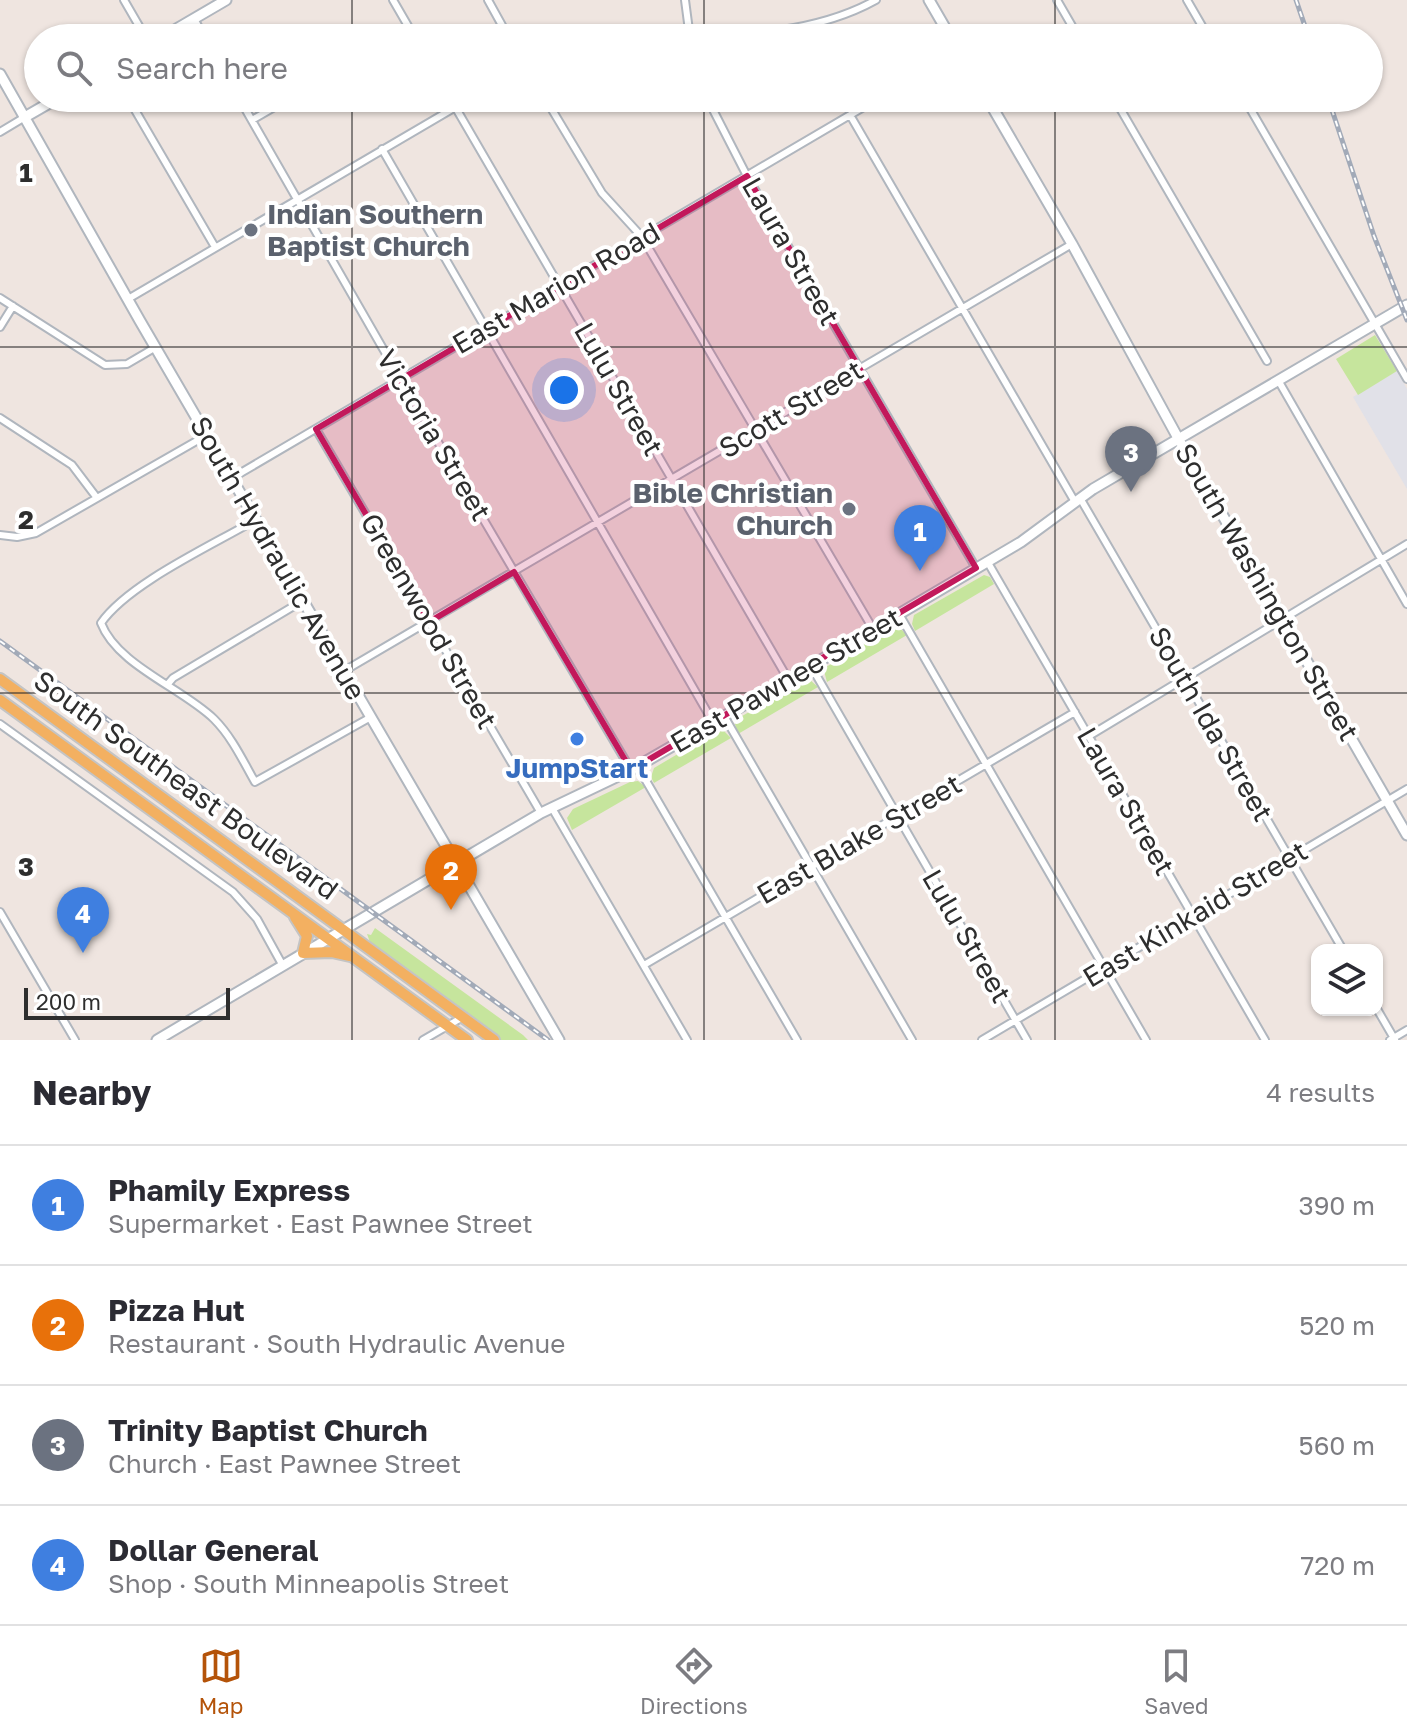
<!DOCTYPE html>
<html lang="en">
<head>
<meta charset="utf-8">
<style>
	:root { --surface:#fff; --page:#f2f2f3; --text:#2b2b33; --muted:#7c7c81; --line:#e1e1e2; --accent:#b45309 }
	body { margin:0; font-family:"Golos Text",sans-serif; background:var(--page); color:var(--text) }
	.controls { position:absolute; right:24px; bottom:24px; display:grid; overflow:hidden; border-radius:16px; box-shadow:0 2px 6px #0004 }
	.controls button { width:72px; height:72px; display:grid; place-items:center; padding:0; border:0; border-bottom:2px solid var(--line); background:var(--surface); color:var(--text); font:40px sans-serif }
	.scale { position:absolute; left:24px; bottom:20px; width:206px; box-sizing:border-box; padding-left:8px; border:4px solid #2e2e2e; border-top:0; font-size:22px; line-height:28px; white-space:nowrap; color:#2e2e2e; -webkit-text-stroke:6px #fff; paint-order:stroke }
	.you { position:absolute; left:564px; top:390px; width:28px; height:28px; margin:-20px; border:6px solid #fff; border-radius:50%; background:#1a73e8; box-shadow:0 0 0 12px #1a73e833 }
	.badge { display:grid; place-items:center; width:52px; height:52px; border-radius:50%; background:var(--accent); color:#fff; font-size:26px; font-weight:700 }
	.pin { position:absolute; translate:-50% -66px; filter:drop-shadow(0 2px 4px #0008) }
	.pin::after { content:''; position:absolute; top:42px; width:28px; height:24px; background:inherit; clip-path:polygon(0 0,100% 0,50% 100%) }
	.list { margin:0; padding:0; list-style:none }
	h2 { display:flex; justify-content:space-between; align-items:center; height:104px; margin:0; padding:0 32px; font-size:34px }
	h2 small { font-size:26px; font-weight:400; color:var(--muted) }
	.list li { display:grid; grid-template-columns:52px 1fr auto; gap:24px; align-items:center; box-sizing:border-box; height:120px; padding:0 32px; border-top:2px solid var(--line) }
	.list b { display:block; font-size:30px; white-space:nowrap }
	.list p { margin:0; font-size:26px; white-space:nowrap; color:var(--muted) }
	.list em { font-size:26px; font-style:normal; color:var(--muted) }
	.icon { flex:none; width:44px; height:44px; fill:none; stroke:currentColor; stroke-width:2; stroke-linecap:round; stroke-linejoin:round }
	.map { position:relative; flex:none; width:1407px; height:1040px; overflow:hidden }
	.search { position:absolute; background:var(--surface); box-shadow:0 2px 6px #0004; left:24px; right:24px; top:24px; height:88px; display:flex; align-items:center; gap:20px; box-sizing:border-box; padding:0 28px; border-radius:44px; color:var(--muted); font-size:30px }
	.sheet { height:584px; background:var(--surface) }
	nav { display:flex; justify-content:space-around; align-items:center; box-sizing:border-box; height:112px; border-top:2px solid var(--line); background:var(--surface); font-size:22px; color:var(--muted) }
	nav a { display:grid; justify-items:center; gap:4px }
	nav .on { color:var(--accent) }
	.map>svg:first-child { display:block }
	.industrial { fill:#e1e1e8 }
	.green { fill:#c6e59d }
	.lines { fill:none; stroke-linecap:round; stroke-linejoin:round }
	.street-casing { stroke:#b0b6be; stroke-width:10 }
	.secondary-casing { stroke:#b0b6be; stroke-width:13 }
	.primary-casing { stroke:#c4c4c4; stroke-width:14 }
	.street { stroke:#fff; stroke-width:6 }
	.secondary { stroke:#fff; stroke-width:9 }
	.primary { stroke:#f3b061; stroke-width:10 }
	.rail-casing { stroke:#a2aab8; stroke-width:5 }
	.rail { stroke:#fff; stroke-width:2; stroke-dasharray:6; stroke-linecap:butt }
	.marked { fill:#c2185b; fill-opacity:0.2; stroke:#c2185b; stroke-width:6; stroke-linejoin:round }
	.grid { fill:none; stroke:#2e2e2e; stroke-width:2; stroke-opacity:0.55 }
	.worship-dot { fill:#6b7280; stroke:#fff; stroke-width:3 }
	.shop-dot { fill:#3f7fe0; stroke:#fff; stroke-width:3 }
	.labels { text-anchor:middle; stroke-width:8; stroke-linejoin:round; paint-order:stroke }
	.worship-label { font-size:28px; font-weight:bold; fill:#5b616d; stroke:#fff; text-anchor:start }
	.street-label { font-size:28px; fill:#2e2e2e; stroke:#fff }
	.shop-label { font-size:28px; font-weight:bold; fill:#366cbe; stroke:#fff }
	.grid-label { font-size:26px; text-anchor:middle; font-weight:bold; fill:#2e2e2e; stroke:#fff; stroke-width:8; stroke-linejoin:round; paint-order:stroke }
</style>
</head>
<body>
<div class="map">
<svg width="1407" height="1040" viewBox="0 0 1407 1040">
	<rect width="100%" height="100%" fill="#efe5e0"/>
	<!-- industrial -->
	<path class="industrial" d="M1397,371L1407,389V489L1353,397Z"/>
	<!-- green -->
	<path class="green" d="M1375,335L1397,371L1358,395L1336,359Z
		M984,575L990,577L994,584L915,631L912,624L914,615Z
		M891,628H900L907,635L827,682L824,671L826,667Z
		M810,680L818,687L738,734L735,724L737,719L802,681Z
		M724,731L731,738L654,783L651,777L654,768L715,732Z
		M638,781L646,787L572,830L567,818L573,809L630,782Z
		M375,928L523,1035L528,1040H500L371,945L367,934L371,935Z"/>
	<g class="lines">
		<defs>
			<path id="street" d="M124,0L146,38
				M393,0L415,38
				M488,0L509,38
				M685,0L690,38
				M1057,0L1079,38
				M1187,0L1209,38
				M194,19L205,38
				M393,38L410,28
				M642,38C720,35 806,39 876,0
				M128,98L215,247
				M239,98L382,347L631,770
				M450,98L788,679
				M545,98L602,193L642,237L873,629
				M707,98L747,176L976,568
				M1114,98L1267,361
				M1244,98L1407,379
				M850,115L1075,502
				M252,120L290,98
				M0,132L25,117
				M382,149L713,722
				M0,298L105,365L127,364L156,347
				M128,299L471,98
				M0,327L13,306
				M1278,380L1407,604
				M0,418L72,465L97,498
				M316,429L541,813
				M232,478L879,98
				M1080,498L1343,950
				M257,519C213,545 129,583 101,623C117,665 182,688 214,719C232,737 243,761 255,782L371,717
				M0,535L17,537L36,533L207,435
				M987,561L1265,1040
				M899,614L1146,1040
				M811,666L1027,1040
				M344,671L1072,244
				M167,685L173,678L304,600
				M724,716L912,1040
				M0,724L233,892L257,919L283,966
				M1089,736L1407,544
				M638,767L797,1040
				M552,808L687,1040
				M0,912L75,1040
				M644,965L1075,712
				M1377,1009L1395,1040
				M423,1040L463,1017
				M982,1040L1407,789
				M1390,1040L1407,1030"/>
			<path id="secondary" d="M929,0L951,38
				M161,38L226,0
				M0,74L140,321L559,1040
				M987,98L1072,244L1178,438L1407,835
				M25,117L58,98
				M157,1040L541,813L631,770L811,666L1021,542L1093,489L1407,305"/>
			<path id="primary" d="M0,679L494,1040
				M0,700L467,1040
				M295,917L307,936L303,953L332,952L350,956"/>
		</defs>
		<!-- street casing -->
		<use href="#street" class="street-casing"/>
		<!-- secondary casing -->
		<use href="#secondary" class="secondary-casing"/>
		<!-- primary casing -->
		<use href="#primary" class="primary-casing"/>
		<!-- street -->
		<use href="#street" class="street"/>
		<!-- secondary -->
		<use href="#secondary" class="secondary"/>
		<!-- primary -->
		<use href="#primary" class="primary"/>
		<defs>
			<path id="rail" d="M1296,0L1309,38
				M1328,98L1374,236L1407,320
				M0,641L548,1040"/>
		</defs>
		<!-- rail casing -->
		<use href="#rail" class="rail-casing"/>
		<!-- rail -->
		<use href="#rail" class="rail"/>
	</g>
	<!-- marked area -->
	<path class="marked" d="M747,176L976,568L631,770L514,572L429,622L316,429Z"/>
	<!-- grid -->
	<path class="grid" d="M352,0V38M704,0V38M1055,0V38M352,98V1040M704,98V1040M1055,98V1040M0,347H1407M0,693H1407"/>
	<!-- markers -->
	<g class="worship-dot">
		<circle cx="251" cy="230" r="8"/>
		<circle cx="849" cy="509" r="8"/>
	</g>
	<circle class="shop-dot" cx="577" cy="739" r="8"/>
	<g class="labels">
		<!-- worship labels -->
		<g class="worship-label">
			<text x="267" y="224">Indian Southern<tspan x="267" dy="32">Baptist Church</tspan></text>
			<text x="833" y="503" text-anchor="end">Bible Christian<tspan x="833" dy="32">Church</tspan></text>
		</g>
		<!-- street labels -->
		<g class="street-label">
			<text transform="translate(791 251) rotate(60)" y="10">Laura Street</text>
			<text transform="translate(556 288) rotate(-30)" y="10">East Marion Road</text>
			<text transform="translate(619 389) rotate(60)" y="10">Lulu Street</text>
			<text transform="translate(791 409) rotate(-31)" y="10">Scott Street</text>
			<text transform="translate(434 435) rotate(59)" y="10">Victoria Street</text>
			<text transform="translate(278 558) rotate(60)" y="10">South Hydraulic Avenue</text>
			<text transform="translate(1267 592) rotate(60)" y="10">South Washington Street</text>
			<text transform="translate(429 621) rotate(60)" y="10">Greenwood Street</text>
			<text transform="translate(786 680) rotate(-30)" y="10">East Pawnee Street</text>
			<text transform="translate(1211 724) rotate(60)" y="10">South Ida Street</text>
			<text transform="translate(186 785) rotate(36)" y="10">South Southeast Boulevard</text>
			<text transform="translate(1126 801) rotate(60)" y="10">Laura Street</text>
			<text transform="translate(859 839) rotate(-30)" y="10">East Blake Street</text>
			<text transform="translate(1195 914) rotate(-31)" y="10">East Kinkaid Street</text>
			<text transform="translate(967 936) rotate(60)" y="10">Lulu Street</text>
		</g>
		<!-- shop labels -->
		<g class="shop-label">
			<text x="577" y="778">JumpStart</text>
		</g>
	</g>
	<g class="grid-label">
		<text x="26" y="182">1</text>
		<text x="26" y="529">2</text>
		<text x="26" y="876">3</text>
	</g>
</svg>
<div class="controls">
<button><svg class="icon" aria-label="layers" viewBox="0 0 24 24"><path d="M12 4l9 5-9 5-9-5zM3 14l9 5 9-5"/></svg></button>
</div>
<div class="scale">200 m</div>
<div class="you"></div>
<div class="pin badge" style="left:920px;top:571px;background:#3f7fe0">1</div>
<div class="pin badge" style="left:451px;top:910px;background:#e8710a">2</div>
<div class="pin badge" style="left:1131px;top:492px;background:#6b7280">3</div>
<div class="pin badge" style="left:83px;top:953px;background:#3f7fe0">4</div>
<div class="search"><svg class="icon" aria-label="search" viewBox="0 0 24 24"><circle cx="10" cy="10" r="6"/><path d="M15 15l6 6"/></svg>Search here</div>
</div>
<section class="sheet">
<h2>Nearby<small>4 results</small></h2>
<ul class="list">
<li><span class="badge" style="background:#3f7fe0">1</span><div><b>Phamily Express</b><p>Supermarket · East Pawnee Street</p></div><em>390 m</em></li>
<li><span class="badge" style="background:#e8710a">2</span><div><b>Pizza Hut</b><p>Restaurant · South Hydraulic Avenue</p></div><em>520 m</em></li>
<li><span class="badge" style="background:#6b7280">3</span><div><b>Trinity Baptist Church</b><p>Church · East Pawnee Street</p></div><em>560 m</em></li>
<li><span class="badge" style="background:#3f7fe0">4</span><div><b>Dollar General</b><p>Shop · South Minneapolis Street</p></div><em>720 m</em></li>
</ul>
</section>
<nav>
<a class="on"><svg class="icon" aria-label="map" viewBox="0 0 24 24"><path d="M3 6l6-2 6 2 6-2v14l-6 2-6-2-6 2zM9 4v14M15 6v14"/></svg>Map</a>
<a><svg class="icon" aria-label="directions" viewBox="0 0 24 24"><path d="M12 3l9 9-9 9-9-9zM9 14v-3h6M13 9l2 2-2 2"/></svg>Directions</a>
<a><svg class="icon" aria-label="saved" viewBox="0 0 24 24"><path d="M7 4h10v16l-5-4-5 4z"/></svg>Saved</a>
</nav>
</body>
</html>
